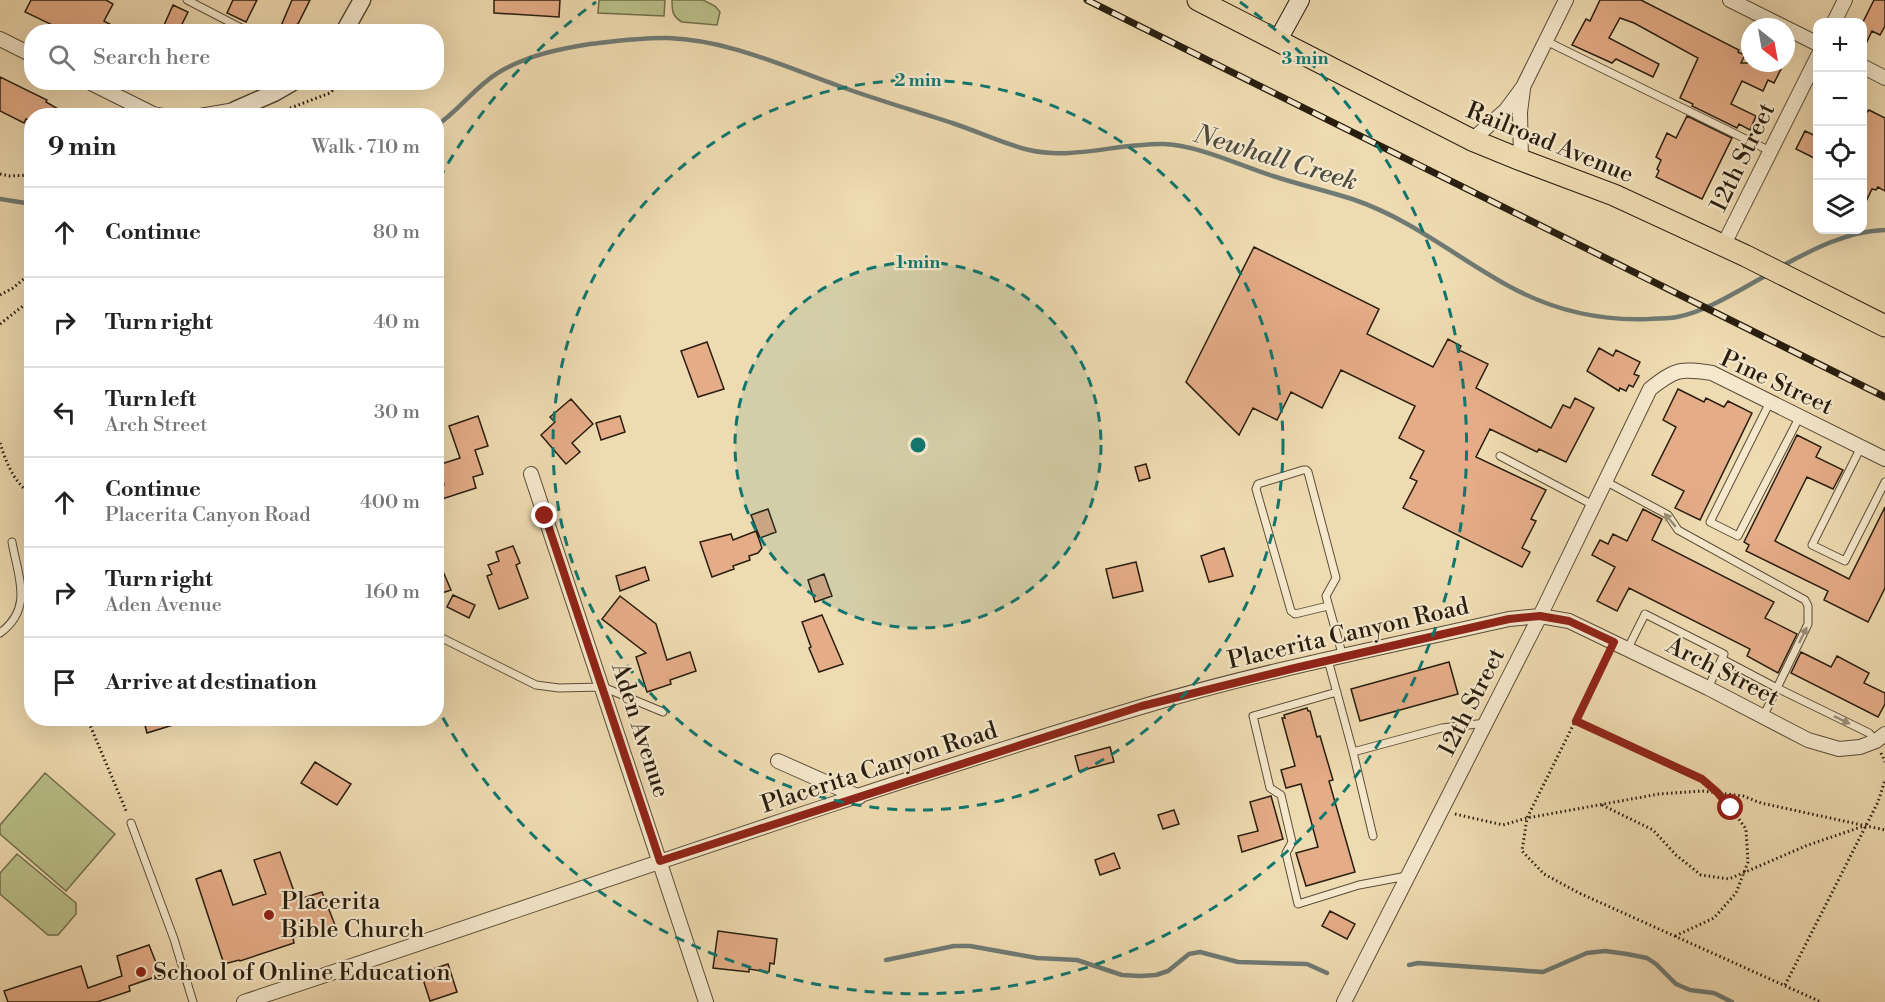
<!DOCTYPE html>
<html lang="en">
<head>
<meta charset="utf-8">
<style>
	:root { --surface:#fff; --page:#f6f6f6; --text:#222; --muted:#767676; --line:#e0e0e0 }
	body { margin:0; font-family:"Libre Bodoni",serif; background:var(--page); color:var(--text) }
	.controls { position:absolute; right:18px; top:18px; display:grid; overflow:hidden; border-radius:12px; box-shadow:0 6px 24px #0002 }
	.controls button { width:54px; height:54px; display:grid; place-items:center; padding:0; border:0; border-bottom:2px solid var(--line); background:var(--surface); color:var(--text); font:30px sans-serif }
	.compass { position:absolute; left:1741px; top:18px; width:54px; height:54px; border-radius:50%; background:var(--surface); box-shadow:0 6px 24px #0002; rotate:149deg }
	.stop { position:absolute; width:18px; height:18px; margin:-14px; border:4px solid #8f2418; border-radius:50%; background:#fff }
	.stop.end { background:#8f2418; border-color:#fff; box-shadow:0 2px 6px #0008 }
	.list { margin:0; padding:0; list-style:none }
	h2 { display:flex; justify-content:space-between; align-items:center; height:78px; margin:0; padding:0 24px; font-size:26px }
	h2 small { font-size:20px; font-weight:400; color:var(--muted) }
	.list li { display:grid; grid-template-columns:39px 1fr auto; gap:18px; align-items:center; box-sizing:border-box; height:90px; padding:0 24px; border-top:2px solid var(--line) }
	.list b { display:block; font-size:22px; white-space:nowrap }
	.list p { margin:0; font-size:20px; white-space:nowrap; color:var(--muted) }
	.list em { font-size:20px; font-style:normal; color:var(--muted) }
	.icon { flex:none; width:33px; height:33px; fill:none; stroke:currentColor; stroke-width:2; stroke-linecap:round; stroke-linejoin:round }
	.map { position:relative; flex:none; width:1885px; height:1002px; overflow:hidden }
	.search { position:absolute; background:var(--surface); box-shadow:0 6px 24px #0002; left:24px; top:24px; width:420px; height:66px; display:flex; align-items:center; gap:15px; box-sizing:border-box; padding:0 21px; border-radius:24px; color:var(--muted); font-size:22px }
	.panel { position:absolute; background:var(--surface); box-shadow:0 6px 24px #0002; left:24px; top:108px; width:420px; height:618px; border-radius:24px }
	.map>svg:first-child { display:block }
	.green { fill:#bac08a; stroke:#716f4c; stroke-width:1.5 }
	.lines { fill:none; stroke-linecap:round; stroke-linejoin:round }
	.stream { stroke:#6f7a74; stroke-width:4.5 }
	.building { fill:#e4ac87; stroke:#281e0f; stroke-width:1.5 }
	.service-casing { stroke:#5a4d38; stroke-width:9 }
	.minor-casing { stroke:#5a4d38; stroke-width:16 }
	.tertiary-casing { stroke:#5a4d38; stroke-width:19 }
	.secondary-casing { stroke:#281e0f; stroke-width:20 }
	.primary-casing { stroke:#281e0f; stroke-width:23 }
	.path { stroke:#281e0f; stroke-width:3; stroke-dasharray:1.5 3; stroke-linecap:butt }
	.service { stroke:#f5e8cc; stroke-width:7 }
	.minor { stroke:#f5e8cc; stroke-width:14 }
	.tertiary { stroke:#f5e8cc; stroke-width:16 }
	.secondary { stroke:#f5e8cc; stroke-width:18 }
	.primary { stroke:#efdbb1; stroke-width:21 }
	.rail-casing { stroke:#281e0f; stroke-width:7 }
	.rail { stroke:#f5e8cc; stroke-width:4.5; stroke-dasharray:14; stroke-linecap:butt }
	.oneway { fill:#998d77 }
	.route { stroke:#8f2418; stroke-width:8 }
	.ring { fill:none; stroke:#0f766e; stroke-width:3; stroke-dasharray:10 8 }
	.poi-dot { fill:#8f2418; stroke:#f5e8cc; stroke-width:2 }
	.labels { text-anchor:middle; stroke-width:4.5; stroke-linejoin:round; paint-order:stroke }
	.street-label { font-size:24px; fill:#281e0f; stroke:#f5e8cc }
	.poi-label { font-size:24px; fill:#281e0f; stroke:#f5e8cc; text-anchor:start }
	.water-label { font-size:26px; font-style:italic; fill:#4c4c41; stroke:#f5e8cc }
	.centre { fill:#0f766e; stroke:#f5e8cc; stroke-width:3 }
	.ring-label { font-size:18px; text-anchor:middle; font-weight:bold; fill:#0f766e; stroke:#f5e8cc; stroke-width:4.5; stroke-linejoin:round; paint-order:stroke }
</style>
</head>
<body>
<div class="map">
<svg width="1885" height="1002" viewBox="0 0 1885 1002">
	<rect width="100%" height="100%" fill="#efdbb1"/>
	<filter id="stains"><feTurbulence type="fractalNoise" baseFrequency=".00333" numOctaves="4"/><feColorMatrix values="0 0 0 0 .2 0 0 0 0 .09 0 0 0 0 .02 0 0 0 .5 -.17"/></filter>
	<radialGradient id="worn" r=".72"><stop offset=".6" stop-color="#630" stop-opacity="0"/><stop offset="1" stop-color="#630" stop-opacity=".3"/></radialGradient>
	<!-- green -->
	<path class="green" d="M599,0H665L664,16L598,13Z
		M672,0H703L715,6L720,12L717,25L682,22C672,16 672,11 672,0Z
		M45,773L115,834L66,891L0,834V825Z
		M17,854L76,903V914L58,935H48L0,894V873Z"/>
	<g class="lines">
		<!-- stream -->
		<path class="stream" d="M436,126C460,110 476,85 501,71C529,55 559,49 590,44C616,41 642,37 668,38C728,40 783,66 839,86C877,100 916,111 955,124C979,132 1004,144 1029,150C1074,160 1118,143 1164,144C1201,146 1238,165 1273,176C1300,185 1328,191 1355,200C1410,219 1455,256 1505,284C1549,309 1597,321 1648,319C1657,318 1668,319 1677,317C1706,312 1741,289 1767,275
			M0,199L32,204
			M1782,266C1813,249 1848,231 1885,230
			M886,960L954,946H970L1037,958L1077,960L1122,975L1140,976L1156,975L1168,971L1189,954L1200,952L1238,962L1307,964L1327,973
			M1409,965L1418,963L1543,972L1587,953L1605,951L1627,954L1647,958L1656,964L1676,984L1690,990L1714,993L1732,1002"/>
	</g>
	<!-- building -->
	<path class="building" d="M31,0H106L113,4L104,21L124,32H67L25,12Z
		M233,0H257L246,22L227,13Z
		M292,0H310L299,22L292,32L281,26Z
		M494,0H560L559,17L494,13Z
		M1600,0H1641L1739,50L1738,52L1745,55L1741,63H1769L1781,69L1774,83L1768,80L1763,91L1742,81L1731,104L1756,116L1750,130L1739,124L1737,128L1692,106L1693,104L1680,98L1698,58L1634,23L1620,18L1609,38L1659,64L1653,77L1616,59L1612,63L1572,45L1586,19L1590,21Z
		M1874,0H1885V26L1880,35L1872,31L1863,50V22Z
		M173,5L188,12L178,32H161Z
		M0,77L47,100L46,102L70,116H32V121L26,119L24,123L0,111Z
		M1863,110L1867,112L1869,110L1885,118V191L1878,187L1876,190L1872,189L1863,208Z
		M1687,116L1732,138L1702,199L1656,177L1659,171L1657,169L1661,160L1656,157L1667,133L1676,138Z
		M1805,131L1818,137V160L1796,149Z
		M1254,247L1379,309L1367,334L1433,367L1448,339L1461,346L1459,350L1488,364L1476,388L1551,428L1563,405L1570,408L1575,398L1594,408L1566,462L1539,449L1537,452L1490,429L1476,457L1546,490L1531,519L1536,521L1522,548L1530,552L1522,567L1403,508L1417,481L1410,478L1424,451L1399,438L1415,406L1341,370L1322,408L1291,392L1277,420L1253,408L1239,435L1186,382Z
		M707,342L724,389L698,397L681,351Z
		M1599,348L1613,356L1616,350L1640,362L1634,374L1639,376L1633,387L1629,385L1626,391L1620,388L1619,391L1587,371Z
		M1678,389L1704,402L1706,398L1724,407L1728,401L1752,413L1700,520L1675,508L1684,491L1652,475L1676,427L1663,420Z
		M571,399L593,424L572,443L580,452L566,464L541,435L555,422L550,417Z
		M478,416L488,446L475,450L483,474L473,477L476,488L436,501V487L444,485L438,465L460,458L449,426Z
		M620,416L625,432L601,440L596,423Z
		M1797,435L1821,447L1816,457L1843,470L1833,489L1807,477L1775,541L1849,579L1885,507V588L1868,622L1824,600L1828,591L1746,551L1749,545L1744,542Z
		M1146,464L1150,478L1139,481L1135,467Z
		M768,509L776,532L760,538L751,515Z
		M1643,509L1662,519L1652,540L1774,602L1765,618L1797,634L1778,673L1747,656L1750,649L1629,588L1617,611L1597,601L1615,567L1592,555L1600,540L1608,544L1613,534L1627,541Z
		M756,531L762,548L758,553L749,556L750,560L733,566L734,569L712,577L700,542L731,534L733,540Z
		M513,546L520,563L516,565L528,598L499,609L487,576L492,574L488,565L499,561L496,552Z
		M1224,548L1233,576L1209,582L1201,556Z
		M436,555L451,590L436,595Z
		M1136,562L1143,591L1113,598L1106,569Z
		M645,567L649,580L620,591L616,576Z
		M824,574L832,596L815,602L808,580Z
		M453,595L475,605L469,618L447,607Z
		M620,596L656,624L667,660L690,652L696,671L670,680L671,684L647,692L636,657L646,653L602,619Z
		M822,615L843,664L819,672L809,648L811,647L802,622Z
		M1801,652L1831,667L1837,656L1869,673L1864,683L1885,693V704L1878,717L1791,673Z
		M1449,662L1458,694L1360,721L1351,689Z
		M1307,708L1308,711H1310L1317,737L1320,736L1333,780L1329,781L1355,872L1306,886L1296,853L1318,847L1301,784L1286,788L1281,770L1295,766L1282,718H1285L1284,715Z
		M143,718H185L186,721L147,733Z
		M1110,747L1114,762L1079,771L1075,756Z
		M315,762L351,784L337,805L301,783Z
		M1271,796L1283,839L1242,852L1238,836L1258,831L1250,802Z
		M1174,810L1179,824L1163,829L1158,815Z
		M280,852L297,900L322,892L335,925L293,938L294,943L240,961L239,960L224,964L196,879L221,870L233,905L266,894L254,860Z
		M1114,853L1120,868L1100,875L1095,860Z
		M1330,911L1355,924L1347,939L1322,926Z
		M718,931L777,939L774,964L770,963L769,972L749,969V972L713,968Z
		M149,945L161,975L129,986L130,991L97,1002H8L4,991L81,966L88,988L122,976L117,956Z
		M448,964L457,992L430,1001L421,973Z"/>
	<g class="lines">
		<defs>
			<path id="service" d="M187,0L249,32
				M1546,41L1770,151
				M1770,402L1710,522L1738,536L1800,416
				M1861,447L1812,545L1845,561L1885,482
				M1500,456L1593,505
				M1605,481L1668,515L1678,530L1805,600L1808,606V624L1777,688L1722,659
				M1328,606L1295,614L1291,611L1256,489L1258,484L1303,470H1306L1308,472L1336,578L1326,596L1343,657
				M0,633C34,608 18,577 12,542
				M436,635L536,685L559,688L603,687L663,712
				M1628,648L1645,614L1724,654L1708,688
				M1328,660L1353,752
				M1337,692L1253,716L1270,788L1281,795L1292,842L1286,853L1298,904L1359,885L1407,876
				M1763,717L1777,688L1869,733L1876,741
				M131,823L174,939L193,1002
				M1373,836L1353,752L1442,728L1486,723"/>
			<path id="minor" d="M1730,0L1784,27
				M1834,22L1845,0
				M1786,28L1818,44
				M0,39L32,55
				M1862,66L1885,78
				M89,82L153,114L164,116
				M200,116L235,110
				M1472,140L1506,110L1523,87L1566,0
				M1521,160L1520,112L1523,89
				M1723,246L1818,56
				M531,474L706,1002
				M778,761L859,797
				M244,1002C543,903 839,797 1141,707C1261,671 1386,647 1509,619L1540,616L1569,621L1708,688L1808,740L1839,749L1860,747L1876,741L1885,734
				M1344,1002L1540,616L1650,389C1675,369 1680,368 1712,373L1885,459"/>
			<path id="tertiary" d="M344,32L362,0
				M235,110L274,93L293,82"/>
			<path id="secondary" d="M1278,40L1300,0"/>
			<path id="primary" d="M1198,0L1472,140L1521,160L1614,195L1746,256L1885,326"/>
		</defs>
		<!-- service casing -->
		<use href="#service" class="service-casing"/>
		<!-- minor casing -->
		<use href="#minor" class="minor-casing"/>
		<!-- tertiary casing -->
		<use href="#tertiary" class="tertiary-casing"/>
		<!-- secondary casing -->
		<use href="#secondary" class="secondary-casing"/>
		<!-- primary casing -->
		<use href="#primary" class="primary-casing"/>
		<!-- path -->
		<path class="path" d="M269,116L330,93L341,82
			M0,174L10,176L32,175
			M0,295L13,288L32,272
			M0,324L32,299
			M0,443C6,462 14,483 32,495
			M1608,655L1527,818L1522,851L1544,874L1579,893L1821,1002
			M87,718L127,813
			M1576,721L1702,779L1717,792L1731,808L1746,829L1748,862L1736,893L1714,918L1675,936
			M1881,753L1885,762
			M1602,805L1653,830L1676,855L1701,875L1729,879L1808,845L1864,826
			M1455,814L1503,825L1527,818L1659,794L1702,791L1743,796L1761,803L1885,830
			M1785,985L1878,802L1885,780"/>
		<!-- service -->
		<use href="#service" class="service"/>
		<!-- minor -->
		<use href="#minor" class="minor"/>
		<!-- tertiary -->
		<use href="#tertiary" class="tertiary"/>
		<!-- secondary -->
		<use href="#secondary" class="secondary"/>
		<!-- primary -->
		<use href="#primary" class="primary"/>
		<defs>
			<path id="rail" d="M1087,0L1885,397"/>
		</defs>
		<!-- rail casing -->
		<use href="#rail" class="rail-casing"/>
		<!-- rail -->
		<use href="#rail" class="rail"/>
	</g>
	<!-- one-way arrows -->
	<defs><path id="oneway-solid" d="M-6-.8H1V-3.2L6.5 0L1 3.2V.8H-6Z" transform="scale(1.5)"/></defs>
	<g class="oneway">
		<use href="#oneway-solid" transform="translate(1670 520) rotate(-130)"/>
		<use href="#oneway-solid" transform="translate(1803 635) rotate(-64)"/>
		<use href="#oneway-solid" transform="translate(1842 720) rotate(26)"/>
	</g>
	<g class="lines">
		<!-- route -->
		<path class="route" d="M545,516L660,861L1142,706L1295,668L1509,619L1540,616L1569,621L1614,642L1576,721L1702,779L1717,792L1731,808"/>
	</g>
	<!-- distance rings -->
	<circle cx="918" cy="445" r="183" fill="#0f766e" fill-opacity=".12"/>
	<g class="ring">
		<circle cx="918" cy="445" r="183"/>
		<circle cx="918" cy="445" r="365"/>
		<path d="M439 179A548 548 0 0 1 596 2M1240 2A548 548 0 1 1 439 711"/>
	</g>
	<!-- markers -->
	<g class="poi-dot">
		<circle cx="269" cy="915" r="6"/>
		<circle cx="141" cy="972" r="6"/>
	</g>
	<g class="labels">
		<!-- street labels -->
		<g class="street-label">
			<text transform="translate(1550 142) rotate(22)" y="8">Railroad Avenue</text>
			<text transform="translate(1742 157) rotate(-64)" y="8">12th Street</text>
			<text transform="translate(1777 382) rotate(25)" y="8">Pine Street</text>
			<text transform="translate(1348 633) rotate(-13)" y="8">Placerita Canyon Road</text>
			<text transform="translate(1723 671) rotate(27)" y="8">Arch Street</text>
			<text transform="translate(1471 702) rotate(-63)" y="8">12th Street</text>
			<text transform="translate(641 730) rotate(72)" y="8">Aden Avenue</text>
			<text transform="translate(879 767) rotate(-18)" y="8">Placerita Canyon Road</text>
		</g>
		<!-- poi labels -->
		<g class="poi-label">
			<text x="281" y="909">Placerita<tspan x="281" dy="28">Bible Church</tspan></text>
			<text x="153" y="980">School of Online Education</text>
		</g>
		<!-- water labels -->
		<g class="water-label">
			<text transform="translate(1276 157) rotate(17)" y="9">Newhall Creek</text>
		</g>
	</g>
	<circle cx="918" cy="445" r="9" class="centre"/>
	<g class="ring-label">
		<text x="1305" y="64">3 min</text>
		<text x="918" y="86">2 min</text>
		<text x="918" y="268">1 min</text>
	</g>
	<rect width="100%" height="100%" filter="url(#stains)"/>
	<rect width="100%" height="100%" fill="url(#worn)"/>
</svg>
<div class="controls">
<button>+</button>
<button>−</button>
<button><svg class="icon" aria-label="locate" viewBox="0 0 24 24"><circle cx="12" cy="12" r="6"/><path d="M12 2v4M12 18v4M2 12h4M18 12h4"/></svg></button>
<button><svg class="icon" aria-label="layers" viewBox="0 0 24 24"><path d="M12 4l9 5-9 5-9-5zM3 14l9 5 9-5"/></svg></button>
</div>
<svg class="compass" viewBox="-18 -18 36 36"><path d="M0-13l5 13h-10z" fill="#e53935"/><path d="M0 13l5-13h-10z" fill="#767676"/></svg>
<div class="stop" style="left:1731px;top:808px"></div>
<div class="stop end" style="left:545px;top:516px"></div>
<div class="search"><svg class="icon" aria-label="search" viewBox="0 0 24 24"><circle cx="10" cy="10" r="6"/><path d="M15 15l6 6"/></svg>Search here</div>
<section class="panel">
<h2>9 min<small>Walk · 710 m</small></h2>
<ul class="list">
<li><svg class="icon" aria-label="ahead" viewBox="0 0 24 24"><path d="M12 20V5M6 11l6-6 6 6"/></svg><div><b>Continue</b></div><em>80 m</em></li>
<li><svg class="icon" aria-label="right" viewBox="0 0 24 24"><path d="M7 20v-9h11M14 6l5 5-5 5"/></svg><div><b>Turn right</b></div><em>40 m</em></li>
<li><svg class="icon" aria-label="left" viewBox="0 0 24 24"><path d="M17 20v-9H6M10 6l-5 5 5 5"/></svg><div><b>Turn left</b><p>Arch Street</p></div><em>30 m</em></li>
<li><svg class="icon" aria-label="ahead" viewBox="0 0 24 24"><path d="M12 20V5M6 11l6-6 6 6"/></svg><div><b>Continue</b><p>Placerita Canyon Road</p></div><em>400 m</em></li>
<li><svg class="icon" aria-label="right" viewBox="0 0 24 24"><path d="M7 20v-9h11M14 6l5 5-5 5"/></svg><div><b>Turn right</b><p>Aden Avenue</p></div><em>160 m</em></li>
<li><svg class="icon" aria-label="arrive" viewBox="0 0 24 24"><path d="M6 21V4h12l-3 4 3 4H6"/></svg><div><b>Arrive at destination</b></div></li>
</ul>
</section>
</div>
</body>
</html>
